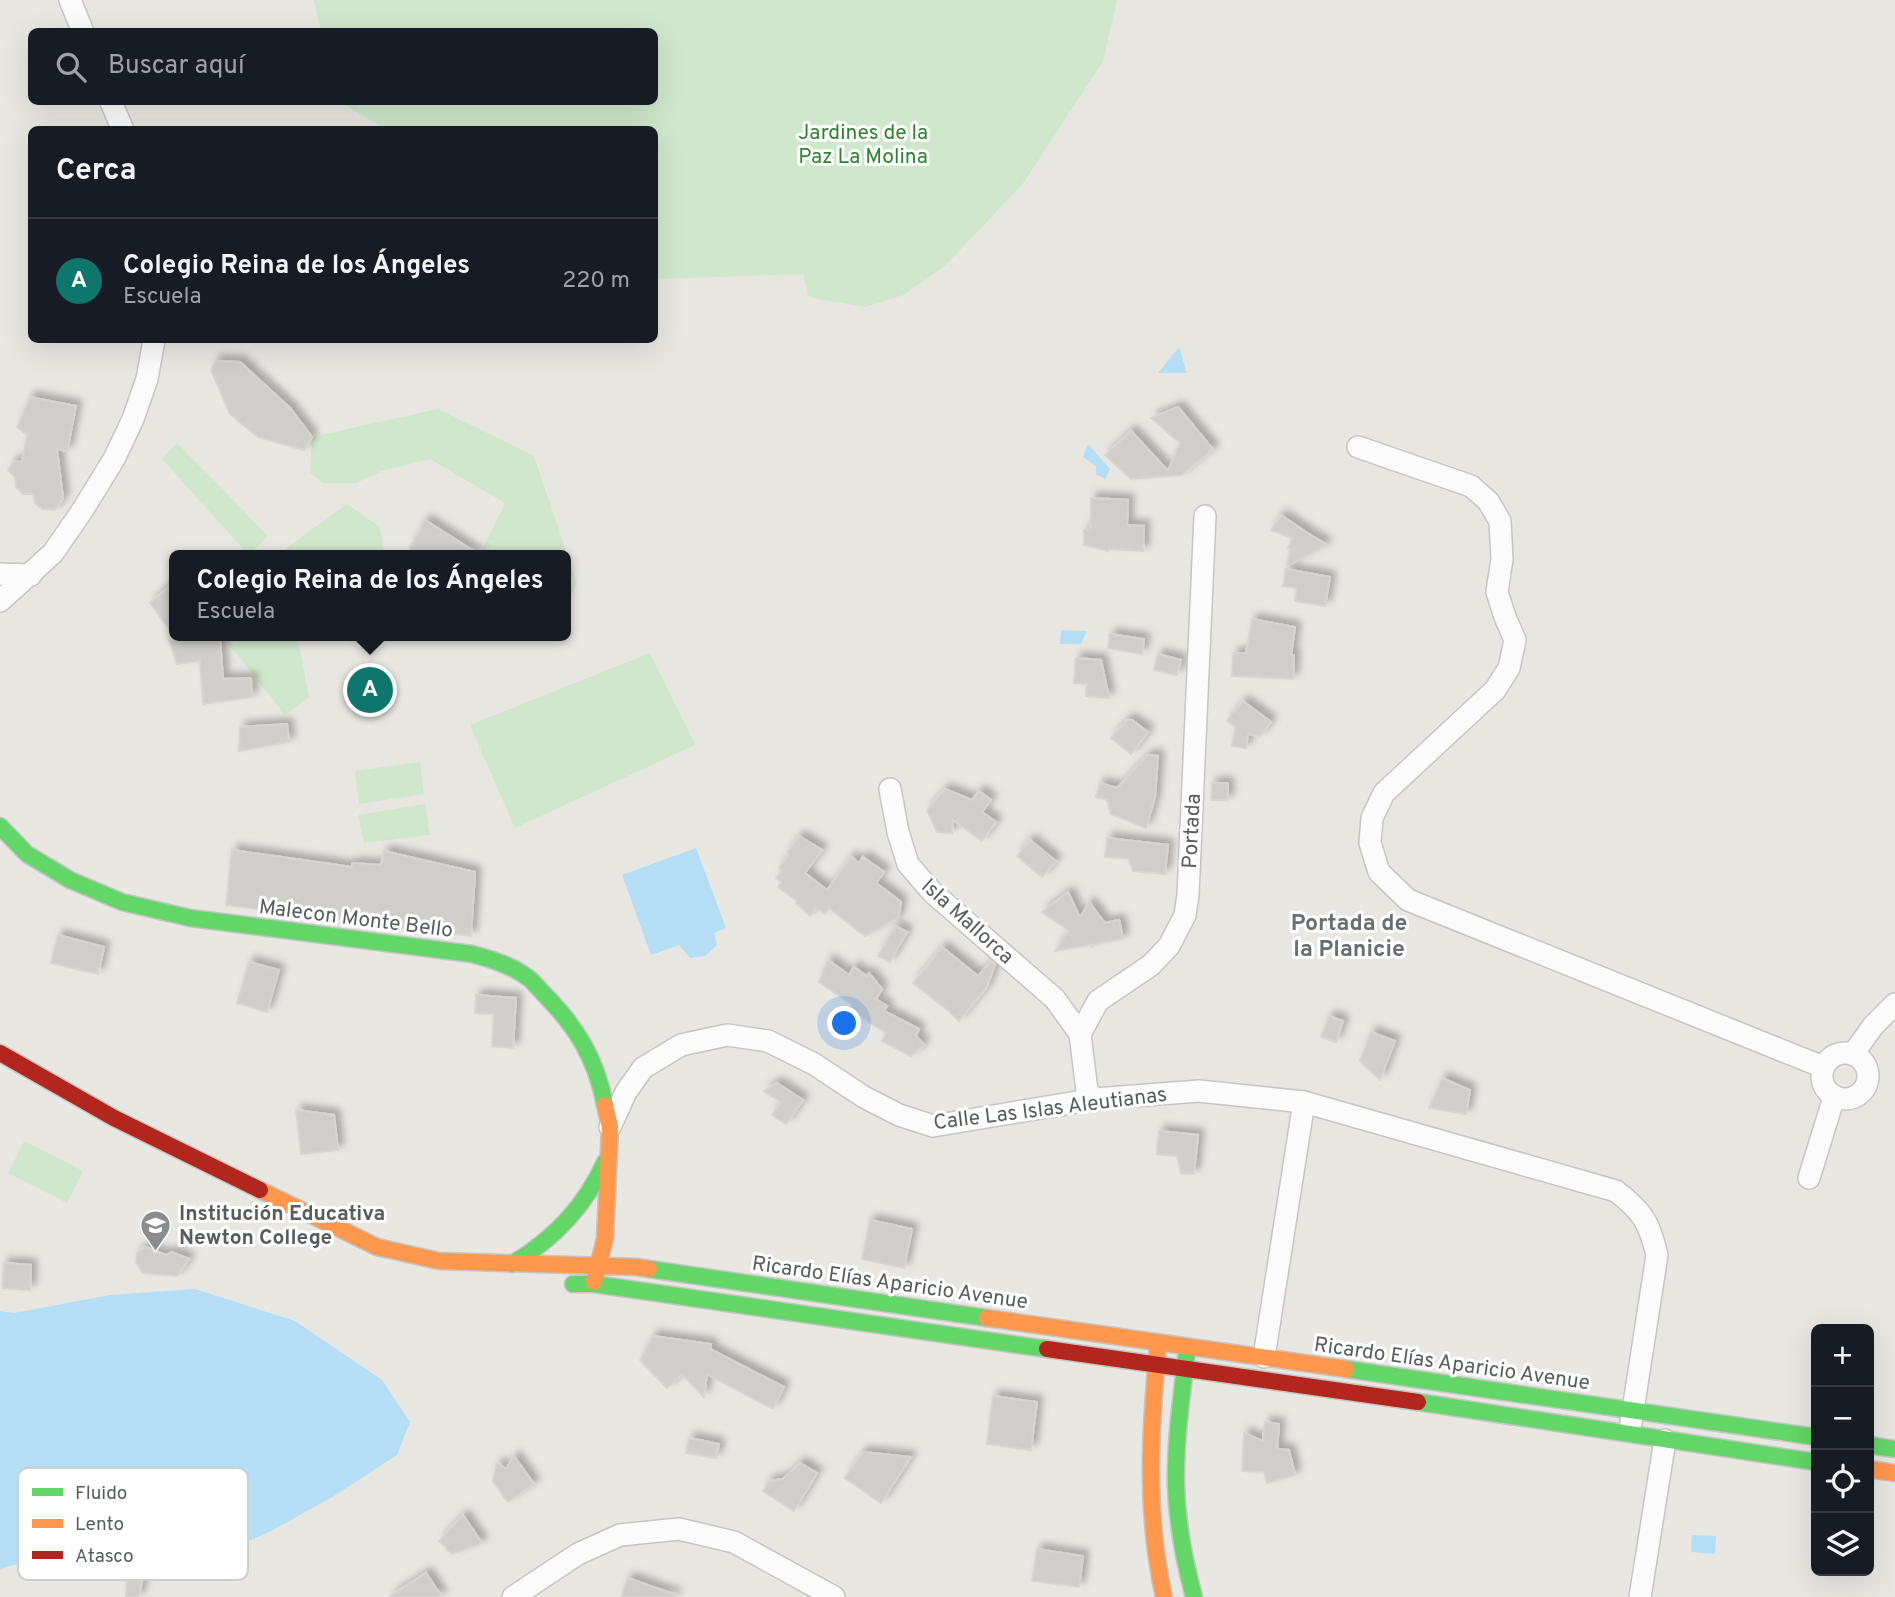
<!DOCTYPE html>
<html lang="es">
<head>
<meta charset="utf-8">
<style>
	:root { --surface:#171b24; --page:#242831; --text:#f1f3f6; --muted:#9ea1a6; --line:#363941; --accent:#0f766e }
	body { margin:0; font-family:Overpass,sans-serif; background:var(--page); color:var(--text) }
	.controls { position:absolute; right:21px; bottom:21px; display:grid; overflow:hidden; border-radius:10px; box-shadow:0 7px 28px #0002 }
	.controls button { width:63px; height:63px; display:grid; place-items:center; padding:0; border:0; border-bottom:2px solid var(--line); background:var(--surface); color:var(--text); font:35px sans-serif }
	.you { position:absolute; left:845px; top:1024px; width:24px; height:24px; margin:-18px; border:5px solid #fff; border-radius:50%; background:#1a73e8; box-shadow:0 0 0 10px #1a73e833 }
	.badge { display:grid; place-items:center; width:46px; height:46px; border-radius:50%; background:var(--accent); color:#fff; font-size:23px; font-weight:700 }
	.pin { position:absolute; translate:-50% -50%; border:4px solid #fff; box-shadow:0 2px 7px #0006 }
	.popup { position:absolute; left:169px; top:550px; width:402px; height:91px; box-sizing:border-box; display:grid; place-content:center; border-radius:10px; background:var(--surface); filter:drop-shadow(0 2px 5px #0005); font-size:23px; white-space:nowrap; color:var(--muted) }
	.popup b { font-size:26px; color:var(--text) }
	.popup::after { content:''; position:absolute; left:50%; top:100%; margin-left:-14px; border:14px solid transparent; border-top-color:var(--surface) }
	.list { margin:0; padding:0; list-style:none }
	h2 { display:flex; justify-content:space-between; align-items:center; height:91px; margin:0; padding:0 28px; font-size:30px }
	h2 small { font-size:23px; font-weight:400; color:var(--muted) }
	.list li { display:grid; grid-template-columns:46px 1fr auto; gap:21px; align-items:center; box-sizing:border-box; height:126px; padding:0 28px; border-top:2px solid var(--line) }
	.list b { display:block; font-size:26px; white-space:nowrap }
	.list p { margin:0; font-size:23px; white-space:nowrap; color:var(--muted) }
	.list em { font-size:23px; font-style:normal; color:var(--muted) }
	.icon { flex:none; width:38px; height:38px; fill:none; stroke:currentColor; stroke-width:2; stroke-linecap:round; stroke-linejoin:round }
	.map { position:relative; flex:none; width:1895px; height:1597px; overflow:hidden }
	.search { position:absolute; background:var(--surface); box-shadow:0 7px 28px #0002; left:28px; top:28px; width:630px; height:77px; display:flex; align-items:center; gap:18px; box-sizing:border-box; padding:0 24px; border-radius:10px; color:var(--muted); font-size:26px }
	.panel { position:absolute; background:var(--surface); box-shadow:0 7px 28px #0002; left:28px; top:126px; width:630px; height:217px; border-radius:10px }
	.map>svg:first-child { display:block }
	.green { fill:#cfe7cb }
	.water { fill:#b3def6 }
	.building { fill:#cfcecb; stroke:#d8d5d1; stroke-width:2; filter:url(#shadow) }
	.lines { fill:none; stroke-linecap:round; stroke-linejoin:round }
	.street-casing { stroke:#c5c5c5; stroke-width:24 }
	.fast-casing { stroke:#c5c5c4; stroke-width:19 }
	.slow-casing { stroke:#c5c5c4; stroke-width:19 }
	.jam-casing { stroke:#c5c5c4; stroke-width:19 }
	.street { stroke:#fcfbfb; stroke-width:21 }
	.fast { stroke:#63d668; stroke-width:16 }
	.slow { stroke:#ff974d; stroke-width:16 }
	.jam { stroke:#b3261e; stroke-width:16 }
	.labels { text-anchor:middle; stroke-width:6; stroke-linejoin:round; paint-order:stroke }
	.park-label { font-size:21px; fill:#2e832e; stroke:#fff }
	.street-label { font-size:21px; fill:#585c61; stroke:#fff }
	.poi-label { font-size:21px; font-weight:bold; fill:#585c61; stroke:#fff; text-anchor:start }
	.neighbourhood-label { font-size:23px; font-weight:bold; fill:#696e73; stroke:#fff }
	.key { fill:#fff; stroke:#cdced0; stroke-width:2 }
	.key-label { font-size:19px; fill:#585c61 }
</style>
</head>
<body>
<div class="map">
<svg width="1895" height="1597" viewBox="0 0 1895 1597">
	<defs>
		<filter id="shadow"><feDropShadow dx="5.5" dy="-5.5" stdDeviation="3.5" flood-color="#0004"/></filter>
	</defs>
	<rect width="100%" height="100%" fill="#e8e7e2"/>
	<!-- green -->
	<path class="green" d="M314,0H1117L1103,61L1024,182L945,266L903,295L865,307L809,297L803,274L655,279L654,130L385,129L340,102H654V32L321,31Z
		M438,409L534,456L577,584L566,605V555H480L505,503L430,459L382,471L356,483H323L310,473L312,437Z
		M177,443L268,536L249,555L162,459Z
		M347,504L380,527L384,555H277Z
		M174,632V636H297L309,697L285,715L224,638L168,637Z
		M650,653L695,745L515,828L470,725Z
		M420,762L424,794L359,804L355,771Z
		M425,804L430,835L364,843L358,815Z
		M24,1141L83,1171L67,1203L8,1173Z"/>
	<!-- water -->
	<path class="water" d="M1179,347L1187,373H1158Z
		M1088,444L1110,469L1105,479L1096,474V466L1083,457Z
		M1061,630L1087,631L1081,644H1060Z
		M696,848L726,928L714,933L717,945L705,956L690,958L679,945L651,955L622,875Z
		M195,1289L295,1321L382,1380L410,1422L397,1455L334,1496L271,1531L224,1552L165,1569L118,1549L48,1555L0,1569V1311L14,1313L110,1295Z
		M1692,1535L1716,1536L1715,1554L1691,1552Z"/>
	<!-- building -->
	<path class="building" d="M216,361L240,362L290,408L312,437L304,450L258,437L230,414L211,370Z
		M30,397L76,406L67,451L57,449L63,498L55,510L42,509L35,503L33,494H23L16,487L15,477L8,470L14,461L22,462L27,435L17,427Z
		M1178,407L1213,449L1182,475L1131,479L1105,455L1131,431L1168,471L1180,443L1151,418Z
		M1091,498L1128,500L1127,525L1144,526L1143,551L1109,549L1108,551L1084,545V530H1090Z
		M1281,515L1309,534L1327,545L1287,566L1290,549L1288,548L1292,538L1271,530Z
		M425,520L480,555H422L410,548Z
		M1286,569L1330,577L1325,606L1295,601L1297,588L1283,586Z
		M174,583V636L150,603Z
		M1252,619L1295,627L1291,655H1294L1293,679L1232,676L1233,653H1246Z
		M1110,634L1144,639L1142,654L1108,648Z
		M220,639L223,679L251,678L252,697L203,704L200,661L177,664L169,640Z
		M1158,654L1181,660L1177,675L1154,670Z
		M1076,658L1101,660L1109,698L1086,696L1087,684L1074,683Z
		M1243,701L1271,722L1260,736L1248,734L1246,748L1232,746L1235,727L1227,721Z
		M1127,720H1132L1148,732L1131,754L1111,738Z
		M287,724L289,742L239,751L240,727Z
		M1148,755L1158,756L1155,797L1146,828L1111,814L1107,800L1096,797L1100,783L1117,788Z
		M1212,783H1228V800H1211Z
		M945,789L972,800L979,791L991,800L982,812L996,822L982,841L953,820L952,833L937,832L927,810Z
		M799,836L822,850L805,873L827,890L851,857L859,863L863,857L884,872L876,883L901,902L898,918L865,936L829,908L825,914L816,907L810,916L796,903L797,901L778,887L781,882L776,878L782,870L779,868L789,854L787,853Z
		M1107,838L1168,845L1165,874L1133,871L1128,858L1105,857Z
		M1030,840L1056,861L1042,877L1017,856Z
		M232,850L352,867V863L381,865L384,851L475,872L471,936L380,925L381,914L344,909V920L226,905Z
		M1068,892L1080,918L1089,902L1105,923L1119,920L1123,939L1091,945L1093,947L1089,945L1055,951L1069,931L1042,912Z
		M895,926L907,932L890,962L878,956Z
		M58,935L104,947L98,974L51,963Z
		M942,947L978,976L991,961L995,964L987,987L959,1021L949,1011L913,983Z
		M828,960L849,975L854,967L867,976L869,973L882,989L876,999L887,1006L884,1011L919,1029L916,1036L924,1045L911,1056L882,1041L886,1033L849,1009L852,1005L819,982Z
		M249,962L279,970L267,1012L237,1003Z
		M476,995L516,998L513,1048L492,1046L494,1014L475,1013Z
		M1329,1016L1343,1021L1336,1042L1321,1037Z
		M1371,1032L1395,1041L1380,1080L1360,1061Z
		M1442,1078L1470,1090L1466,1114L1429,1108Z
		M777,1083L803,1100L786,1124L772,1115L781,1102L764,1091Z
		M296,1110L334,1115L338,1150L301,1154Z
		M1159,1131L1198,1135L1194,1174L1181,1173L1177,1156L1157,1154Z
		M870,1220L912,1229L904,1268L862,1259Z
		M145,1247L166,1255L172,1252L189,1259L177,1276L143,1273L136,1263L137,1253Z
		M4,1263L31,1265L30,1290L2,1288Z
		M653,1336L711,1344L710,1349L784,1387L773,1409L707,1374L704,1397L682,1374L667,1388L640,1360Z
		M993,1396L1037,1402L1031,1450L987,1444Z
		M1265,1422L1279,1424L1277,1449L1289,1450L1295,1475L1267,1483L1264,1472L1242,1471L1244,1433L1263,1441Z
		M689,1438L719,1444L716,1458L686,1453Z
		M863,1452L911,1457L881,1503L845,1478Z
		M514,1456L534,1484L508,1502L493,1481L497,1463L506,1469Z
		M800,1463L817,1473L794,1511L763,1491L769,1481L783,1479Z
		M463,1515L482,1543L452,1554L439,1541Z
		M1037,1549L1083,1556L1079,1587L1032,1581Z
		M426,1573L442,1597H389Z
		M127,1578L142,1582L139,1597H126Z
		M628,1578L676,1595V1597H621Z"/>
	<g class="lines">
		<defs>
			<path id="street" d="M70,0L83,32
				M111,102L123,130
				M1358,447L1471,486L1488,501L1500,521L1502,559L1497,592L1505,617L1515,640L1509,668L1495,690L1384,793L1372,818L1370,843L1379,872L1408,900L1823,1067
				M0,574L31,575
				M0,601L53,553L82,511L114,459L133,419L147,379L154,340
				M890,789L898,832L908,864L932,892L1055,999L1080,1034
				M1822 1076a23 23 0 1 1 46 0a23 23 0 1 1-46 0Z
				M1853,1054L1873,1026L1895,1004
				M1095,1099L1087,1091L1080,1034L1098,1001L1151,965L1169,946L1185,915L1188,895L1205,516
				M610,1127L626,1092L643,1068L681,1045L727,1035L768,1041L814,1064L864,1097L899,1115L933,1126L1095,1099L1199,1091L1304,1102L1616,1191C1643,1212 1649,1222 1657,1255L1631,1423
				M1809,1178L1834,1097
				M1264,1357L1304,1102
				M513,1597L578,1554L620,1535L679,1529L734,1542L834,1597
				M1640,1597L1665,1440"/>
			<path id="fast" d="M0,826L27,854L70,880L122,902L190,918L472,954C491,959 511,965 527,977C533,981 538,988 543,993C576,1026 596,1058 605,1105
				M512,1264C554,1239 585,1207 605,1162
				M649,1269L987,1318
				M573,1284H594L1047,1349
				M1187,1350C1182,1395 1175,1440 1176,1485C1177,1523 1184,1560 1194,1597
				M1346,1369L1816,1437
				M1418,1402L1816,1462
				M1869,1445L1895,1449"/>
			<path id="slow" d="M260,1190L377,1247L439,1261L636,1267L649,1269
				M594,1282L605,1239L610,1127L605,1105
				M987,1318L1346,1369
				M1158,1346C1150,1433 1145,1511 1164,1597
				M1869,1469L1895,1473"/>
			<path id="jam" d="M0,1053L114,1118L260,1190
				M1047,1349L1418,1402"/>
		</defs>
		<!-- street casing -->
		<use href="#street" class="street-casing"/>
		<!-- fast casing -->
		<use href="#fast" class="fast-casing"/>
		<!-- slow casing -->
		<use href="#slow" class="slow-casing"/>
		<!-- jam casing -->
		<use href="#jam" class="jam-casing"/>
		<!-- street -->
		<use href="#street" class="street"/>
		<!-- fast -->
		<use href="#fast" class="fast"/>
		<!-- slow -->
		<use href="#slow" class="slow"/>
		<!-- jam -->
		<use href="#jam" class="jam"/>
	</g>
	<!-- icons -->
	<defs>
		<symbol id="school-pin" viewBox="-11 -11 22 30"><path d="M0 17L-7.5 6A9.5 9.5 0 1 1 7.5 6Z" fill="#8a8d8e" stroke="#fff"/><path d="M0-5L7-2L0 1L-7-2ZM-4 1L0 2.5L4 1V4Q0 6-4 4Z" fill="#fff"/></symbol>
	</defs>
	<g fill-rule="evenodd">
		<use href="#school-pin" x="138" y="1208" width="35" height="47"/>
	</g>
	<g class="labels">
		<!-- park labels -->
		<g class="park-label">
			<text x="863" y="139">Jardines de la<tspan x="863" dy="24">Paz La Molina</tspan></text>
		</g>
		<!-- street labels -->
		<g class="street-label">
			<text transform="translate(1191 831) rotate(-87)" y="7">Portada</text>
			<text transform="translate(356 918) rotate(7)" y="7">Malecon Monte Bello</text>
			<text transform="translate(968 921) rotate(42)" y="7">Isla Mallorca</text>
			<text transform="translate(1050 1108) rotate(-7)" y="7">Calle Las Islas Aleutianas</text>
			<text transform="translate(890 1282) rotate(8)" y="7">Ricardo Elías Aparicio Avenue</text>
			<text transform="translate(1452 1363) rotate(8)" y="7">Ricardo Elías Aparicio Avenue</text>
		</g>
		<!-- poi labels -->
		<g class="poi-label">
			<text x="179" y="1220">Institución Educativa<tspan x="179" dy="24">Newton College</tspan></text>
		</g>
		<!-- neighbourhood labels -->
		<g class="neighbourhood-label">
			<text x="1349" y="930">Portada de<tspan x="1349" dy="26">la Planicie</tspan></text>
		</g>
	</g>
	<!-- legend -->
	<rect x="18" y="1468" width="230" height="112" rx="10" class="key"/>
	<rect x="32" y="1488" width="31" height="8" fill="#63d668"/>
	<rect x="32" y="1519" width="31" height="9" fill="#ff974d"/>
	<rect x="32" y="1551" width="31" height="8" fill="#b3261e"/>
	<g class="key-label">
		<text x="75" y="1499">Fluido</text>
		<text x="75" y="1530">Lento</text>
		<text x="75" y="1562">Atasco</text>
	</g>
</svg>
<div class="controls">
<button>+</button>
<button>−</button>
<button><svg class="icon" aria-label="locate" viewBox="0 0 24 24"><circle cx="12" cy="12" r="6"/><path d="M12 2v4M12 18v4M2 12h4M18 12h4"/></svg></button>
<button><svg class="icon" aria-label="layers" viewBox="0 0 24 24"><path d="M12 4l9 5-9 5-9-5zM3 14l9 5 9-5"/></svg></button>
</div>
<div class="you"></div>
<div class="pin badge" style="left:370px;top:690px">A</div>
<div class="popup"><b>Colegio Reina de los Ángeles</b>Escuela</div>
<div class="search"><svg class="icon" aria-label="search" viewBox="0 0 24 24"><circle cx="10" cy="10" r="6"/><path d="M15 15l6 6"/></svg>Buscar aquí</div>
<section class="panel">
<h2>Cerca<small></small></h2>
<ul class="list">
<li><span class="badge">A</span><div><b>Colegio Reina de los Ángeles</b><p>Escuela</p></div><em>220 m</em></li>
</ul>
</section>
</div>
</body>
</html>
